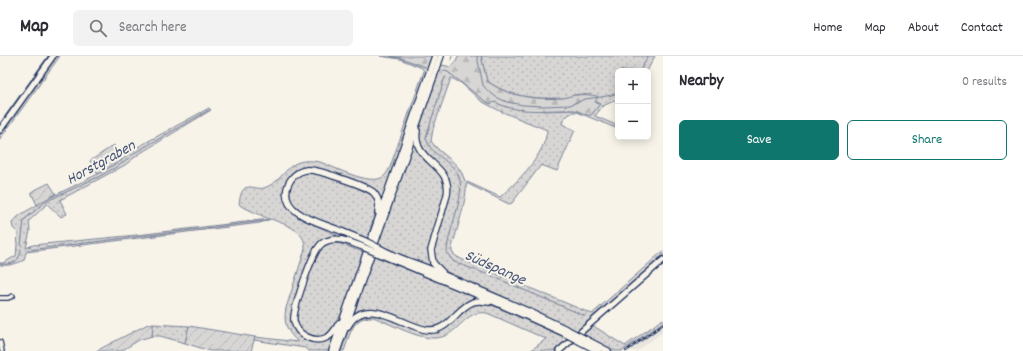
<!DOCTYPE html>
<html lang="en">
<head>
<meta charset="utf-8">
<style>
	:root { --surface:#fff; --page:#f2f2f3; --text:#2b2b33; --muted:#7c7c81; --line:#e1e1e2; --accent:#0f766e }
	body { margin:0; font-family:Dekko,sans-serif; background:var(--page); color:var(--text) }
	.controls { position:absolute; right:12px; top:12px; display:grid; overflow:hidden; border-radius:6px; box-shadow:0 2px 10px #0003 }
	.controls button { width:36px; height:36px; display:grid; place-items:center; padding:0; border:0; border-bottom:1px solid var(--line); background:var(--surface); color:var(--text); font:20px sans-serif }
	.list { margin:0; padding:0; list-style:none }
	h2 { display:flex; justify-content:space-between; align-items:center; height:52px; margin:0; padding:0 16px; font-size:17px }
	h2 small { font-size:13px; font-weight:400; color:var(--muted) }
	.actions { display:flex; gap:8px; padding:12px 16px }
	.actions a { flex:1; padding:9px 0; border:1px solid var(--accent); border-radius:6px; text-align:center; font-size:14px; color:var(--accent) }
	.actions .main { background:var(--accent); color:#fff }
	.icon { flex:none; width:22px; height:22px; fill:none; stroke:currentColor; stroke-width:2; stroke-linecap:round; stroke-linejoin:round }
	.map { position:relative; flex:none; width:663px; height:295px; overflow:hidden }
	header { display:flex; align-items:center; gap:24px; box-sizing:border-box; height:56px; padding:0 20px; background:var(--surface); border-bottom:1px solid var(--line) }
	header strong { font-size:19px }
	nav { display:flex; gap:22px; margin-inline-start:auto; font-size:14px }
	.search { width:280px; height:36px; background:var(--page); display:flex; align-items:center; gap:10px; box-sizing:border-box; padding:0 14px; border-radius:6px; color:var(--muted); font-size:15px }
	main { display:flex }
	aside { flex:1; background:var(--surface) }
	.map>svg:first-child { display:block }
	.built { fill:#e6e5de }
	.grass { fill:url(#grass-dots); stroke:#798299; fill-rule:evenodd }
	.forest { fill:url(#forest-firs); stroke:#798299 }
	.garden { fill:url(#garden-furrows); stroke:#798299 }
	.lines { fill:none; stroke-linecap:round; stroke-linejoin:round }
	.stream { stroke:#727c95; stroke-width:1 }
	.minor-casing { stroke:#1b2f5e; stroke-width:6 }
	.secondary-casing { stroke:#1b2f5e; stroke-width:8 }
	.trunk-casing { stroke:#1b2f5e; stroke-width:8 }
	.minor { stroke:#f7f3e8; stroke-width:3.5 }
	.secondary { stroke:#f7f3e8; stroke-width:5 }
	.trunk { stroke:#f7f3e8; stroke-width:5.5 }
	.rail-casing { stroke:#1b2f5e; stroke-width:2.5 }
	.rail { stroke:#f7f3e8; stroke-width:1; stroke-dasharray:3; stroke-linecap:butt }
	.trunk-bridge-casing { stroke:#1b2f5e; stroke-width:8; stroke-linecap:butt }
	.trunk-bridge { stroke:#f7f3e8; stroke-width:5.5 }
	.labels { text-anchor:middle; stroke-width:4; stroke-linejoin:round; paint-order:stroke }
	.water-label { font-size:16px; font-style:italic; fill:#465679; stroke:#f7f3e8 }
</style>
</head>
<body>
<header>
<strong>Map</strong>
<div class="search"><svg class="icon" aria-label="search" viewBox="0 0 24 24"><circle cx="10" cy="10" r="6"/><path d="M15 15l6 6"/></svg>Search here</div>
<nav><a>Home</a><a>Map</a><a>About</a><a>Contact</a></nav>
</header>
<main>
<div class="map">
<svg width="663" height="295" viewBox="0 0 663 295">
	<defs>
		<pattern id="grass-dots" width="8" height="8" patternUnits="userSpaceOnUse"><rect width="8" height="8" fill="#d7d6d4"/><path d="M2 2h.1M6 6h.1" fill="none" stroke="#b8b8b8" stroke-width="1.8" stroke-linecap="round"/></pattern>
		<pattern id="forest-firs" width="22" height="20" patternUnits="userSpaceOnUse"><rect width="22" height="20" fill="#d7d6d4"/><path d="M5 1l3.5 6h-7zM16 11l3.5 6h-7z" fill="#b8b8b8"/></pattern>
		<pattern id="garden-furrows" width="10" height="10" patternUnits="userSpaceOnUse"><rect width="10" height="10" fill="#d7d6d4"/><path d="M-1 1l2-2M0 10L10 0M9 11l2-2" fill="none" stroke="#b8b8b8"/></pattern>
	</defs>
	<rect width="100%" height="100%" fill="#f7f3e8"/>
	<filter id="ink" filterUnits="userSpaceOnUse"><feTurbulence type="fractalNoise" baseFrequency=".025" numOctaves="2"/><feDisplacementMap in="SourceGraphic" scale="8" xChannelSelector="R" yChannelSelector="G"/><feConvolveMatrix kernelMatrix="1 2 1 2 8 2 1 2 1" color-interpolation-filters="sRGB"/></filter>
	<g filter="url(#ink)">
		<!-- built -->
		<path class="built" d="M663,266V276L637,295H622Z"/>
		<!-- grass -->
		<path class="grass" d="M48,0H60L0,83V67Z
			M380,0L401,2L428,12L395,104L381,148L378,140L317,112C302,110 298,116 287,125C289,138 288,153 299,162L337,179L323,185L319,188L292,261L307,283L335,278L328,295H309L305,292L254,284L255,281L298,286C287,276 283,267 286,252L305,193C306,174 286,169 271,163L260,167L26,196L24,204C16,208 9,210 0,209V207H3L16,200L18,177L13,172L12,167C20,156 33,153 43,145L98,118L122,104L134,93L209,52L211,54L139,98L125,109L60,144L67,158L61,161L47,148L29,165L30,175L26,192L33,189L137,179L269,163L241,150L239,148C240,143 240,137 244,133C249,128 258,134 264,132C289,123 284,99 320,106C334,111 370,130 383,121C386,119 388,115 390,111L424,15L422,12L400,3Z
			M481,0H655L647,15H618V43L603,50L595,60L618,70V73L577,56H573L564,62L562,68L575,74L557,115L541,109L512,147L509,148L466,127C468,140 456,177 452,191V196L456,200L461,203L592,258L663,195V208L592,269L625,290L663,263V266L622,295H615L534,254L453,219C442,213 433,209 433,194L449,126L445,117L420,91L418,76L439,16L445,15L448,16L462,26L495,46L506,51L545,55L575,54L591,59L600,48C594,45 587,39 580,38C575,38 568,42 562,42C534,43 510,41 487,25ZM451,22L461,27L481,45L500,55L547,74C545,99 519,124 500,141L465,125C459,104 442,101 431,85L433,73Z
			M415,83L444,123L446,135L430,192L437,214L378,188Z
			M304,116H316L357,131L372,138L375,144L377,152L367,183L310,160L295,152L289,141L290,129L294,122Z
			M330,187L341,188L363,196C359,207 355,219 351,230C345,248 334,291 308,279C303,277 298,272 297,266C295,256 313,205 318,196C321,191 325,188 330,187Z
			M374,200L481,243L438,271L422,270L370,253L366,254L352,262Z
			M481,246L494,250L569,283L555,295H530L546,283L487,257C463,253 459,282 434,282C418,283 389,267 373,261C352,260 350,279 344,295H341L349,273L356,262L372,257L410,270L443,273L452,267L471,249Z
			M153,268L189,270L185,287L160,280H152Z"/>
		<!-- forest -->
		<path class="forest" d="M390,0H432L429,6L428,12L401,2Z
			M458,0H481L487,25C508,41 537,44 563,42C568,41 573,39 578,39C584,38 591,39 597,40L598,41L595,46L600,48L591,59C584,60 580,54 573,54C548,53 519,59 495,46L490,48L482,43L448,16L445,15L439,16L441,10H442L443,9L450,11L455,7Z"/>
		<!-- garden -->
		<path class="garden" d="M114,89L122,104L98,118L90,105Z
			M49,127L56,138L43,145L37,149L31,136Z
			M148,268H153L152,280L139,284L121,295H96Z
			M189,270L255,281L251,295H210L185,287Z"/>
		<g class="lines">
			<!-- stream -->
			<path class="stream" d="M477,0L483,29L486,33
				M451,4L452,0
				M640,15L648,0
				M445,21L426,81C429,100 452,103 459,121C466,142 447,174 447,197L453,205L459,208L489,219L585,260
				M487,34L496,41L507,46L523,49L543,50L570,49L585,43L601,41L612,39L618,36
				M21,189L24,164L45,146L102,119L123,107L136,96L209,54
				M28,194L264,165
				M0,208C13,209 20,206 21,193"/>
			<defs>
				<path id="minor" d="M0,242H8L13,240
					M0,286L2,295"/>
				<path id="secondary" d="M0,74L53,0
					M559,295L663,204"/>
				<path id="trunk" d="M417,75C412,107 453,107 447,139L431,194L433,207L442,216
					M365,185C355,181 346,177 336,173C318,166 278,157 288,129C291,121 298,115 306,114C315,112 365,130 373,136C378,141 380,148 378,156
					M379,192C398,203 419,208 439,217C482,235 525,253 568,274
					M377,197L495,246L564,277
					M339,267C336,272 333,278 328,281C315,288 297,280 294,265C292,255 311,202 318,192C320,189 323,186 327,185C339,180 351,187 363,191
					M348,270C366,237 403,271 428,274C449,276 456,252 473,246C479,244 483,245 489,246
					M585,283L608,295
					M581,286L598,295
					M332,295L435,0
					M337,295L441,0"/>
			</defs>
			<!-- minor casing -->
			<use href="#minor" class="minor-casing"/>
			<!-- secondary casing -->
			<use href="#secondary" class="secondary-casing"/>
			<!-- trunk casing -->
			<use href="#trunk" class="trunk-casing"/>
			<!-- minor -->
			<use href="#minor" class="minor"/>
			<!-- secondary -->
			<use href="#secondary" class="secondary"/>
			<!-- trunk -->
			<use href="#trunk" class="trunk"/>
			<defs>
				<path id="rail" d="M626,295L663,268"/>
			</defs>
			<!-- rail casing -->
			<use href="#rail" class="rail-casing"/>
			<!-- rail -->
			<use href="#rail" class="rail"/>
			<defs>
				<path id="trunk-bridge" d="M365,185L379,192
					M363,191L377,197
					M568,274L585,283
					M564,277L581,286"/>
			</defs>
			<!-- trunk-bridge casing -->
			<use href="#trunk-bridge" class="trunk-bridge-casing"/>
			<!-- trunk-bridge -->
			<use href="#trunk-bridge" class="trunk-bridge"/>
		</g>
	</g>
	<g class="labels">
		<!-- water labels -->
		<g class="water-label">
			<text transform="translate(100 105) rotate(-29)" y="6">Horstgraben</text>
			<text transform="translate(496 210) rotate(24)" y="6">Südspange</text>
		</g>
	</g>
</svg>
<div class="controls">
<button>+</button>
<button>−</button>
</div>
</div>
<aside>
<h2>Nearby<small>0 results</small></h2>
<ul class="list">
</ul>
<div class="actions"><a class="main">Save</a><a>Share</a></div>
</aside>
</main>
</body>
</html>
